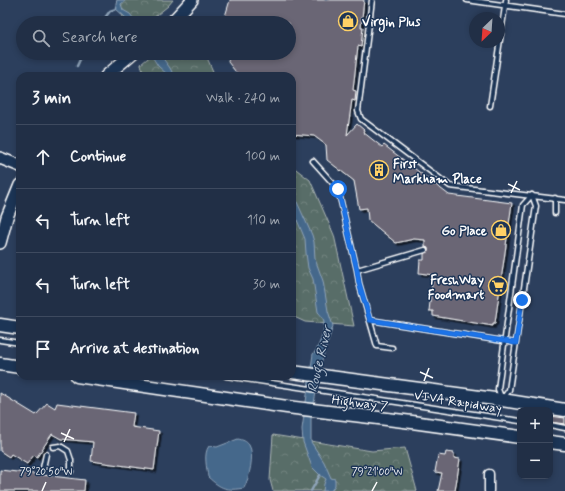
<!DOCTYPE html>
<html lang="en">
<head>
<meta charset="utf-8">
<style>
	:root { --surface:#212f46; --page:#2d3b51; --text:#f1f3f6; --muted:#a2a9b3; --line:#3e4a5f }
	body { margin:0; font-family:Mynerve,sans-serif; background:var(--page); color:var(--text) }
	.controls { position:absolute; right:12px; bottom:12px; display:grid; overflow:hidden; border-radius:8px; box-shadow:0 2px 6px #0003 }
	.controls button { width:36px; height:36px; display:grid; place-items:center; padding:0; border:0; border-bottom:1px solid var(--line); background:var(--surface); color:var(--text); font:20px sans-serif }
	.compass { position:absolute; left:469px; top:12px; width:36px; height:36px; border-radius:50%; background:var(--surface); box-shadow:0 2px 6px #0003; rotate:205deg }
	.stop { position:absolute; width:12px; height:12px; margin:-9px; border:3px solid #1a73e8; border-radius:50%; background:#fff }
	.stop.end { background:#1a73e8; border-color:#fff; box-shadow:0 1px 4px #0008 }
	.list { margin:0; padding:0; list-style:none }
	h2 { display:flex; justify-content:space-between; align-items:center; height:52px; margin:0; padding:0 16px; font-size:17px }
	h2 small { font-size:13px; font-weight:400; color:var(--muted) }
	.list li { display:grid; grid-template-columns:26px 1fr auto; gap:12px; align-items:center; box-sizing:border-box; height:64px; padding:0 16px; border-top:1px solid var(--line) }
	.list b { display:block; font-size:15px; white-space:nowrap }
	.list em { font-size:13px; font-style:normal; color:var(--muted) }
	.icon { flex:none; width:22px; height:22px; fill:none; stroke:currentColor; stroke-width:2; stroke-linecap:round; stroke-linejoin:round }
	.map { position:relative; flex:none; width:565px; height:491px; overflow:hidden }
	.search { position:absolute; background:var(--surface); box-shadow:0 2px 6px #0003; left:16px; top:16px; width:280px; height:44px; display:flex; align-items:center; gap:10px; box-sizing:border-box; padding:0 14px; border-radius:22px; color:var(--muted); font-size:15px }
	.panel { position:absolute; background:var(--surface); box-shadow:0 2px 6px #0003; left:16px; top:72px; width:280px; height:308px; border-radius:12px }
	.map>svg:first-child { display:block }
	.forest { fill:url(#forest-crowns); stroke:#acb6b4 }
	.water { fill:#44678b; stroke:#8fa4b9 }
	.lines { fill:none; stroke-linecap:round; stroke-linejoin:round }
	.stream { stroke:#8fa4b9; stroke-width:2.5 }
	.building { fill:#6a6674; stroke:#fff; filter:url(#shadow) }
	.lane-casing { stroke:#fff; stroke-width:7 }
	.street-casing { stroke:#fff; stroke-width:11 }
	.secondary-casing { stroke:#fff; stroke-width:14 }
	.primary-casing { stroke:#fff; stroke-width:15 }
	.lane { stroke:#1d3557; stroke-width:4 }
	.street { stroke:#1d3557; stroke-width:8 }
	.secondary { stroke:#1d3557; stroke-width:11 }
	.primary { stroke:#1d3557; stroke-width:12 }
	.route { stroke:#1a73e8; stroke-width:5 }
	.ticks { fill:none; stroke:#fff; stroke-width:1.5 }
	.labels { text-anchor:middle; stroke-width:3; stroke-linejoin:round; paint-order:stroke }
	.poi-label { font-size:13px; font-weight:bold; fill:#fff; stroke:#1d3557; text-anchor:start }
	.street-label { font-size:13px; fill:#fff; stroke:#1d3557 }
	.water-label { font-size:14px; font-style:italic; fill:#b4c2d1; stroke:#1d3557 }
	.ticks-label { font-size:10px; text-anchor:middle; fill:#fff; stroke:#1d3557; stroke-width:3; stroke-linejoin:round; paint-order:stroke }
</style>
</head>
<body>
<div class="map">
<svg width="565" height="491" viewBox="0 0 565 491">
	<defs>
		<pattern id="forest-crowns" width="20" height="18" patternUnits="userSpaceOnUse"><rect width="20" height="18" fill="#596d68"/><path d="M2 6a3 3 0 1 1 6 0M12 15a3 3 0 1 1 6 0" fill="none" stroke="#72837f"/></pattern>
		<filter id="shadow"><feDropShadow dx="2.5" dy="2.5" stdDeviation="0" flood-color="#0009"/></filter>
	</defs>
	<rect width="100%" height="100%" fill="#2c3f5d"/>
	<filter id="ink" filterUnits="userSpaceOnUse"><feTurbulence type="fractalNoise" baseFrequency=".025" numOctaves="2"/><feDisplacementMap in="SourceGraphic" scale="8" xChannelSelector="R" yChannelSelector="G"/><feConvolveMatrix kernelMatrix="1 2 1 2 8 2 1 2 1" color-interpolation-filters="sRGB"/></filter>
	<g filter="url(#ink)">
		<!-- forest -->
		<path class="forest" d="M117,0H173L168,6L147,23H126L119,9Z
			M154,53H205L215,76H144L141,64Z
			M292,166L310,180L334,235L354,326L305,322L292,316Z
			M273,435L372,451L405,448L417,491H273L270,480Z"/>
		<!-- water -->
		<path class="water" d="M117,0H126L121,4L123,10L130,14L137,23H130L125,17L116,9V3Z
			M150,53H159L170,68L174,76H169L158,66Z
			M292,195L297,202L312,235L314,242L315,259L323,281L328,311L333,326L322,360L311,419V442L324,462L331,478L335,479V485L331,491H323L324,484L326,479L320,475L312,467L303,442L302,429L313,354C318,350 325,330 324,323C324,319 321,315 318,312L313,279L308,268L306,253L305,239L292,208Z
			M238,439C243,440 246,441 249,445C255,454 249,479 244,488C227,491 221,489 208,477C207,468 203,454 209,446L217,447Z"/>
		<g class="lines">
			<!-- stream -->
			<path class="stream" d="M101,23L110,11L116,9V7
				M77,66L83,53
				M311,491L320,475"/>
		</g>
		<!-- building -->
		<path class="building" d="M230,0H364L361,27H363L361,47L358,46L353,90L356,91L355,101L352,100L347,135L357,124L364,130L363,132L382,147L384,145L449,195L512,203L495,323H493V326L433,316V311H429L433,275L419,273L420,260H424V254L428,250V248L425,247V240L414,239L396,243L368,220L367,208L359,209L354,181L327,160L326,145L314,136L292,134V76H239L228,62L229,55L231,53H289V23H223Z
			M0,393L36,415L47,403L55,408L57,403L134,413L132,427L159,431L154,470L91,461L93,442L61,439L52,434L37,457L34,455L27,464L11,454L9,457L0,451Z
			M550,416L565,418V424L550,422Z
			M446,452L454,453V458L460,459L455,491H438L442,473L435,472L438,455L445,456Z
			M0,470L85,480L84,491H0Z"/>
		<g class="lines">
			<defs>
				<path id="lane" d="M372,0L358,111L361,119L450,186L565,200
					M467,0L565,14
					M490,106L506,0
					M313,161L338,189L357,270
					M532,195L536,206L509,390L502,400L498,389L523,205Z
					M555,198V213
					M370,320L516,343
					M0,340L20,343
					M392,348L377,346L359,283L357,270L425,250
					M226,376L520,421
					M550,425L565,428
					M53,447L60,446L68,451L71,460V471
					M43,468L46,454"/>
				<path id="street" d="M489,491V474"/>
				<path id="secondary" d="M171,23L192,0
					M106,76L133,53
					M0,158L20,166
					M0,243L7,217L20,185"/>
				<path id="primary" d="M0,325L20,328
					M0,364L20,367
					M292,372L502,400L565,410
					M77,376L287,407L412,422L520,437
					M550,442L565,444"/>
			</defs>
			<!-- lane casing -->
			<use href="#lane" class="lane-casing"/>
			<!-- street casing -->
			<use href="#street" class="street-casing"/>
			<!-- secondary casing -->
			<use href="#secondary" class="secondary-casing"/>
			<!-- primary casing -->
			<use href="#primary" class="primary-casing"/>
			<!-- lane -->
			<use href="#lane" class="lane"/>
			<!-- street -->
			<use href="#street" class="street"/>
			<!-- secondary -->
			<use href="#secondary" class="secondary"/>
			<!-- primary -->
			<use href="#primary" class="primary"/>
		</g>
	</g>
	<g class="lines" filter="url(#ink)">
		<!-- route -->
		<path class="route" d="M338,189L357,270L359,283L370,320L516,343L522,300"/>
	</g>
	<!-- ticks -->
	<path class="ticks" d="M508,184L520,190M511,193L517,181M420,372L433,378M424,381L429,368M61,433L74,439M64,442L70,429M42,491L46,482M372,491L377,482"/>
	<!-- icons -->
	<defs>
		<symbol id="shop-ring" viewBox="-11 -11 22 22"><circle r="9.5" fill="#1d3557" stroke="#ffd166" stroke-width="1.5"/><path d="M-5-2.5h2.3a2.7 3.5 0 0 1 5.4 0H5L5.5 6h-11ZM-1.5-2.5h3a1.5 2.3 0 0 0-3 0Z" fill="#ffd166"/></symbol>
		<symbol id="building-ring" viewBox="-11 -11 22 22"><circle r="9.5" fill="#1d3557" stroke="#ffd166" stroke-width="1.5"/><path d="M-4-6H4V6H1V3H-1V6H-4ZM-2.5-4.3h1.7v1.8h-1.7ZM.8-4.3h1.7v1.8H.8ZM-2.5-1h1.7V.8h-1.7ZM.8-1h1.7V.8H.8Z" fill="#ffd166"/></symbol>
		<symbol id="supermarket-ring" viewBox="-11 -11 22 22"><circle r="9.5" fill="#1d3557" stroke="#ffd166" stroke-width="1.5"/><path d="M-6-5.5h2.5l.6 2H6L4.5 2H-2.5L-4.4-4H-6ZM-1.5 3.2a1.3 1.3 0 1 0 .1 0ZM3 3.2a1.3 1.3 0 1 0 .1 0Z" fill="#ffd166"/></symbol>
	</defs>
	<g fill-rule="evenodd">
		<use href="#shop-ring" x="337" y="10" width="22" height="22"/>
		<use href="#building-ring" x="368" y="159" width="22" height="22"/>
		<use href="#shop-ring" x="490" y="219" width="22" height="22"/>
		<use href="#supermarket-ring" x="487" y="275" width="22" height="22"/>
	</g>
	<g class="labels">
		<!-- poi labels -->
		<g class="poi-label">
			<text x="362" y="26">Virgin Plus</text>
			<text x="393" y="168">First<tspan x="393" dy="15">Markham Place</tspan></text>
			<text x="487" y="235" text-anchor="end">Go Place</text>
			<text x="484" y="284" text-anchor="end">FreshWay<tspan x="484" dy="15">Foodmart</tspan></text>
		</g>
		<!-- street labels -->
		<g class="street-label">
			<text transform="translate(458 401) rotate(9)" y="5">VIVA Rapidway</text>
			<text transform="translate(360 402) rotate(7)" y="5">Highway 7</text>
		</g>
		<!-- water labels -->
		<g class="water-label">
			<text transform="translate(319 359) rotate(-77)" y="5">Rouge River</text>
		</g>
	</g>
	<g class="ticks-label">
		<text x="46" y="475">79°20'50"W</text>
		<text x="377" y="475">79°21'00"W</text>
	</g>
</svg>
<div class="controls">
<button>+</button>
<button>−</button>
</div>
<svg class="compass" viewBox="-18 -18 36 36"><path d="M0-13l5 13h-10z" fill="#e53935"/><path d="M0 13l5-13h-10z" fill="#a2a9b3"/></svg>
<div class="stop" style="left:338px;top:189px"></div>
<div class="stop end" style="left:522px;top:300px"></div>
<div class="search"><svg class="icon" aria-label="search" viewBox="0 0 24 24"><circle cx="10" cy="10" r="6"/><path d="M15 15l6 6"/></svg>Search here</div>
<section class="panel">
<h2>3 min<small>Walk · 240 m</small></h2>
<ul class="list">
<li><svg class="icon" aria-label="ahead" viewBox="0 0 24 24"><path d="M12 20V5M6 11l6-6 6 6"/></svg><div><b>Continue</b></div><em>100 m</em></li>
<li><svg class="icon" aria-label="left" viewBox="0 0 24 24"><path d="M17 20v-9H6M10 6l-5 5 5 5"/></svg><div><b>Turn left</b></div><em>110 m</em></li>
<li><svg class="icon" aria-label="left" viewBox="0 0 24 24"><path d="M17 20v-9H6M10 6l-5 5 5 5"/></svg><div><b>Turn left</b></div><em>30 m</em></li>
<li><svg class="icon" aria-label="arrive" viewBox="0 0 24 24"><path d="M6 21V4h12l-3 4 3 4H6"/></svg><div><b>Arrive at destination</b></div></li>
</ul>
</section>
</div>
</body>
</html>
